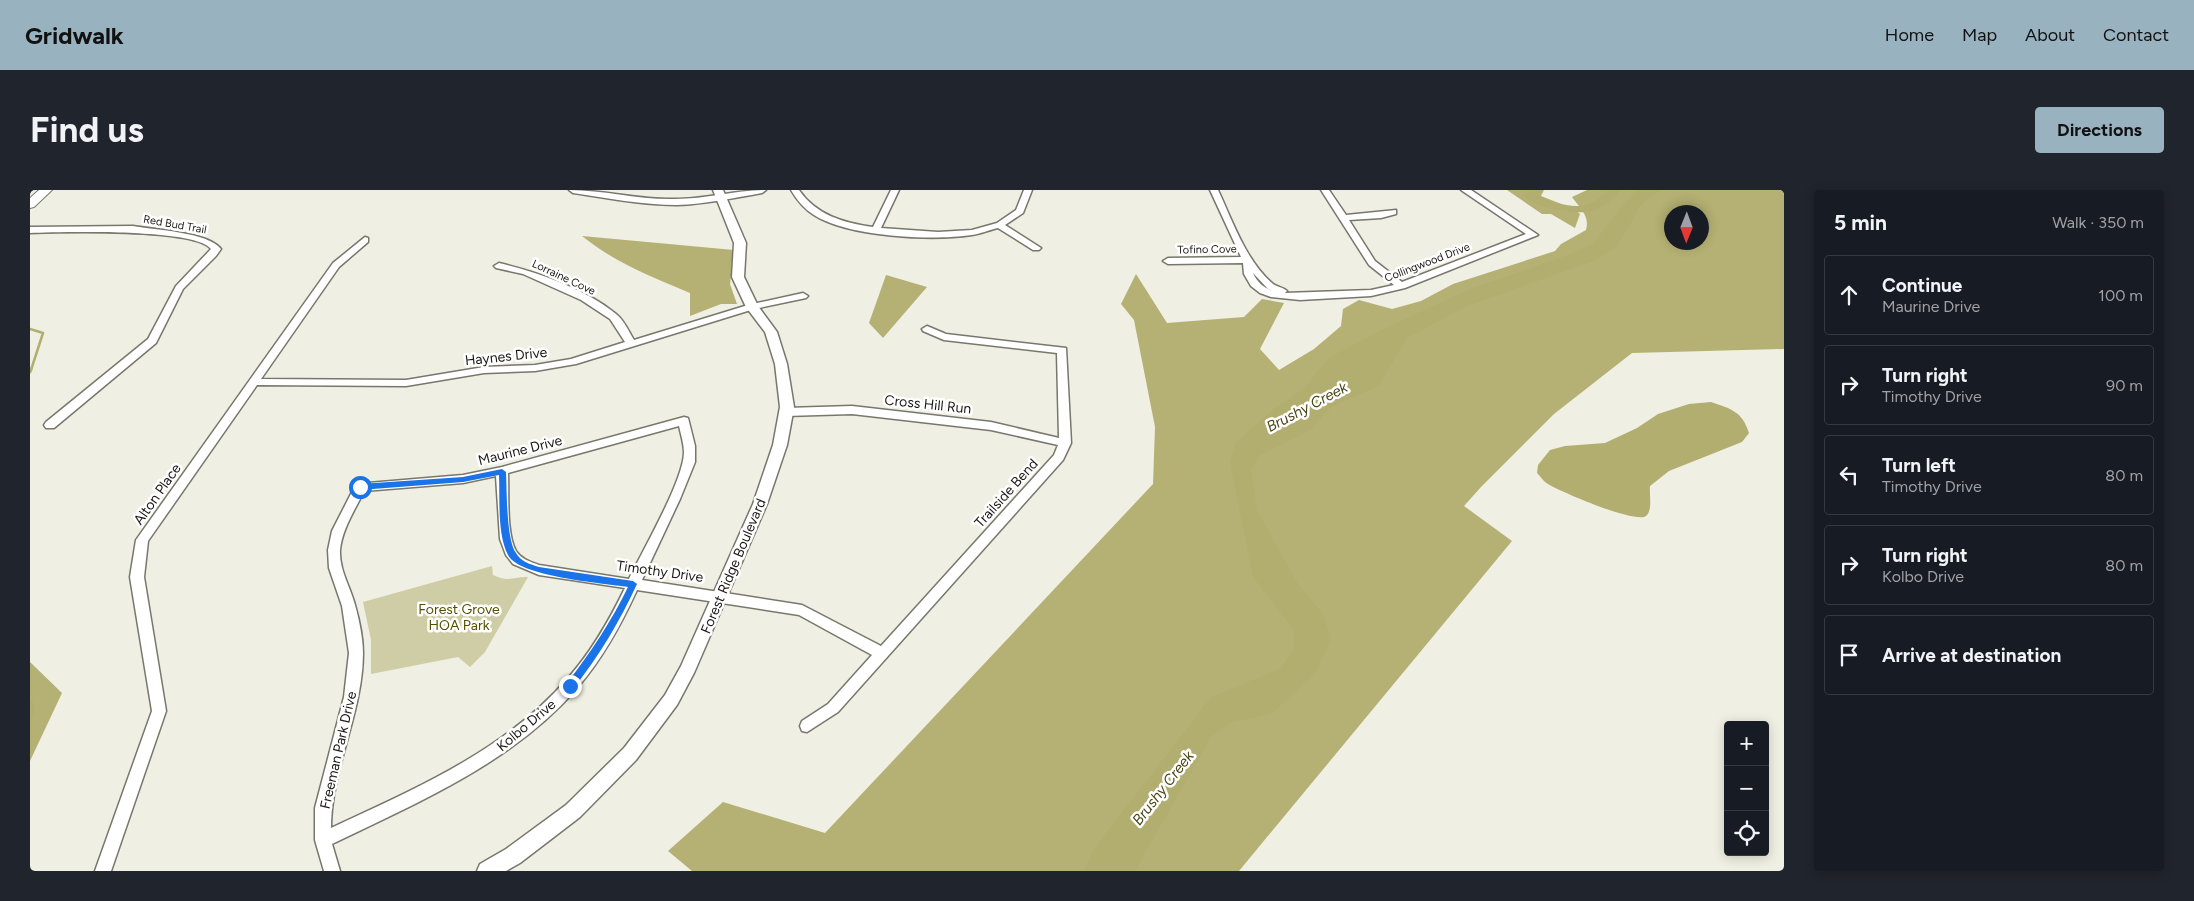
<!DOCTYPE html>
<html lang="en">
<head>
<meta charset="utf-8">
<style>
	:root { --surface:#171b24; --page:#20242c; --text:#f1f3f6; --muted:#9ea1a6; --line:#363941; --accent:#99b2c0 }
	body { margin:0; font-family:Figtree,sans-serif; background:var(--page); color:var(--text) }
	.controls { position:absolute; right:15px; bottom:15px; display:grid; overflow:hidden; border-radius:5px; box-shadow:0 2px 12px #0003 }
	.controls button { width:45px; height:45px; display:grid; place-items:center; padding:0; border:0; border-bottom:1px solid var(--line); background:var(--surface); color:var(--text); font:25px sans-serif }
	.compass { position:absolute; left:1634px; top:15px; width:45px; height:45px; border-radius:50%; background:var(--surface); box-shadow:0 2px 12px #0003; rotate:181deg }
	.stop { position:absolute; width:15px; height:15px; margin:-11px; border:4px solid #1a73e8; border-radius:50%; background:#fff }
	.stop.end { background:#1a73e8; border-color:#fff; box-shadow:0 1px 5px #0008 }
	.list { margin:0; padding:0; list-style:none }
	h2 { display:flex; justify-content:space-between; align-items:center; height:65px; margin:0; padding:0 20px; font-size:21px }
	h2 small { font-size:16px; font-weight:400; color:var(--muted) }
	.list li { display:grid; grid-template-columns:32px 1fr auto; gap:15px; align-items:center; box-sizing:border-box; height:80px; margin:0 10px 10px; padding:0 10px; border:1px solid var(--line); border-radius:5px }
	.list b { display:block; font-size:19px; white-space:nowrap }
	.list p { margin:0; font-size:16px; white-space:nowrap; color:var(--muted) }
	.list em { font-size:16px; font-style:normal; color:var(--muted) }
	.icon { flex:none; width:28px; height:28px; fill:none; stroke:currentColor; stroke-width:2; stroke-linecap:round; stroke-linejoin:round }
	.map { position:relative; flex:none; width:1754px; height:681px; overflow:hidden; border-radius:5px }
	header { display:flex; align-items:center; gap:30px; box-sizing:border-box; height:70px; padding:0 25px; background:var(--accent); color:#111 }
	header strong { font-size:24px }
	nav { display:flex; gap:28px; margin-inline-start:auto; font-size:18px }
	.intro { display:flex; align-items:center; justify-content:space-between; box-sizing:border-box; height:120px; padding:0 30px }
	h1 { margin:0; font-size:35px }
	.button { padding:12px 22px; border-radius:5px; background:var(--accent); color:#111; font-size:18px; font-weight:700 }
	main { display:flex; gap:30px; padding:0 30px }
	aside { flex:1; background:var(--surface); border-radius:5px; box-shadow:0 2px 12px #0003 }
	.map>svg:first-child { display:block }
	.green { fill:#cfcda6 }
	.forest { fill:#b5b174; fill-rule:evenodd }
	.water { fill:#b2ae70 }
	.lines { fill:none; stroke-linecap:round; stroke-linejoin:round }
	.stream-far2 { stroke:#b2ae70; stroke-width:2.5 }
	.stream-far1 { stroke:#b2ae70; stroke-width:3 }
	.stream { stroke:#b2ae70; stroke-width:4 }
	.river { fill:#b2ae70; fill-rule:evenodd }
	.minor-casing { stroke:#78776c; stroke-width:3 }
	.tertiary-casing { stroke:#78776c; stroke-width:3 }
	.secondary-casing { stroke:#78776c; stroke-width:2 }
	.minor { fill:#fff; fill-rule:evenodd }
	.tertiary { fill:#fff; fill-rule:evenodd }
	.secondary { fill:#fff; fill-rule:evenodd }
	.route { fill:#1a73e8 }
	.labels { text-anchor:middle; stroke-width:5; stroke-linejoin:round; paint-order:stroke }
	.far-street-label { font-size:11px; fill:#191814; stroke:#fff }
	.street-label { font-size:14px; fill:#191814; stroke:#fff }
	.park-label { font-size:14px; fill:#555001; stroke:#fff }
	.water-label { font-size:15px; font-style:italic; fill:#4b4718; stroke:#fff }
</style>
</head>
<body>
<header>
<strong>Gridwalk</strong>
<nav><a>Home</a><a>Map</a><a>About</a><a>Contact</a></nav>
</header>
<div class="intro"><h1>Find us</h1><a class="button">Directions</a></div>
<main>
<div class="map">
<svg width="1754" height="681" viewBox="0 0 1754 681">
	<rect width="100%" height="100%" fill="#efefe3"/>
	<!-- green -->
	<path class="green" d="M462,376L463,385C479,393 484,386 498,387L455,462L440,477L428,467L341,484V450L333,412Z"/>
	<!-- forest -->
	<path class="forest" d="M1477,0H1514L1511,6L1544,19L1550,24L1545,38L1521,24H1512Z
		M1557,0H1754V159L1602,163L1524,224L1451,297L1434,316L1482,351L1209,681H662L638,661L693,612L795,643L1123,294L1125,237L1104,130L1091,114L1106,84L1137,133L1214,127L1232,109L1254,113L1230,159L1249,180L1284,159L1311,136L1313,119L1329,110L1362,119L1391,111L1423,94L1525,61L1531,54L1556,40C1560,26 1550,18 1542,7ZM1642,22H1672V52H1642Z
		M552,46L704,60L700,94L707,114H691L660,126V103C620,86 587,74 552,46Z
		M856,85L897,97L853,148L839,133Z
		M0,472L32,503L0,571Z"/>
	<!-- water -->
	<path class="water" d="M1608,0H1630L1611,15L1587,57L1563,71L1435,117L1377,148L1349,196L1301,217L1282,239L1231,265L1221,278L1227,320L1268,394L1293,424L1301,450L1285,484L1241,524L1202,532L1182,546L1105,681H1054L1063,660L1181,507L1249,479L1263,461L1264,441L1223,387L1200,273L1206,252L1245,218L1272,200L1299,168L1353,139L1440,99L1535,66L1564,53L1594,13Z
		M1681,212C1701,219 1712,221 1719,243L1712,252L1639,281L1620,296C1619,305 1623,320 1616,326C1606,334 1531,302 1518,294C1514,292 1511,287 1507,283L1508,275L1520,260L1535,256L1575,253L1607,238L1628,224L1659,214Z"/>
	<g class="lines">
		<!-- stream-far2 -->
		<path class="stream-far2" d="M0,139L13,143L1,180"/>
		<!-- stream-far1 -->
		<path class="stream-far1" d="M0,182L1,179"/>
		<!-- stream -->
		<path class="stream" d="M0,510L3,519L0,529"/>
		<!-- river -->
		<path class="river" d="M1499,0H1511L1508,5C1520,12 1545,20 1559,14C1575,7 1570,0 1591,0C1584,8 1573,18 1563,21C1547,25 1505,19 1495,6Z"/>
		<defs>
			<path id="minor" d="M539,0C574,0 609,10 645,9C676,9 706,0 736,0L732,3C704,8 676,14 647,15C612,15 577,8 543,3Z
				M761,0H769C786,25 814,33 843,37L861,0H869L851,38L908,42L942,40L967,33L986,20L994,0H1002L993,23L975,35L1011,58L1009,60H1003L968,38C959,40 950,44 942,45C902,51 818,47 784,25C774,19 767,10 761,0Z
				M1180,0H1188C1203,32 1216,71 1243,94C1247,97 1253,97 1257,101L1255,103L1341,100L1364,95L1339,75L1291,0H1299L1316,25L1366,20V24L1351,28L1319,30L1345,71L1372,92L1496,44L1431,0H1441L1508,45L1375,98L1341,106L1270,110L1241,107L1230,103L1221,96L1214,84L1213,73L1138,74L1133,71L1138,68L1211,67ZM1223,83L1238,99L1242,101C1233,97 1227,92 1223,83Z
				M103,36C125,40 178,42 191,59L186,66L153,99L126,153L24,238H16L14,235L16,232L118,149L146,96L181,59C165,38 30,42 0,43V37Z
				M335,47L338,48V52L309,77L231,189L376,190L454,177L505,175L541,169L595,152L580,129L551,110L493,84L466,78L464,76L469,73C507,82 556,99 586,124C594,130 599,142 604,150L718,115L773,103L778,106L776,108L724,119L546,174L505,181L454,183L376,196L227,195L118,351L114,387L136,521L81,681H65L122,521L100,387L106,350L303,73Z
				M897,136L916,144L1036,158L1041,253L1033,270L808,522L777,542L772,541L770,536L772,531L798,514L842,465L769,425L607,400C591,435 573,468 548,497C484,572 389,612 302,654L310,681H294L285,650V618L314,507L319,463L312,416L299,378L298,360L302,341L326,294L433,285L472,277L654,227L658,228L665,256V272L650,309L612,390L772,415L851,456L1024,265L1028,255L961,240L822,224L756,226L750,222L756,218L822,216L961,232L1029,248L1027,163L914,150L893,141L892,139ZM649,236C651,245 654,254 654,263C653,291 613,360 599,389L509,375C501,372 491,369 486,361C476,343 479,304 478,283ZM466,286L470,349L476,365L483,374L509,385L595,398C579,431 562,461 538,488C476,560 385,599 301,638C301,579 333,523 333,463C333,449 329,429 325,415C320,396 309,380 310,360C312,339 325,320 334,301L433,293Z"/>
			<path id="tertiary" d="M683,0H693L716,53L714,87L728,116L747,142L757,174L764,217L757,255L737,314L664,483L647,515L606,570L550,627L490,673L476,681H447L450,674L476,659L536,615L594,558L635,505L651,476L723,314L743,255L750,217L745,174L735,142L716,117L702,87L704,53Z"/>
			<path id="secondary" d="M9,0H22L4,17L0,18V8Z"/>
		</defs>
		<!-- minor casing -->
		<use href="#minor" class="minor-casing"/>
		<!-- tertiary casing -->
		<use href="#tertiary" class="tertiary-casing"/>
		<!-- secondary casing -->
		<use href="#secondary" class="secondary-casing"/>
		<!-- minor -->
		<use href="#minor" class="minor"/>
		<!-- tertiary -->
		<use href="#tertiary" class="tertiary"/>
		<!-- secondary -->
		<use href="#secondary" class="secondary"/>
	</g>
	<!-- route -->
	<path class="route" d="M472,279L476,282C477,300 476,349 486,363C491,372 500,374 509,377L603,391L607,394C589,433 570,464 544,498H537V493C561,462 581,432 598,397C573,393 489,387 478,365C467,344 470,308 469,285L433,292L330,300L327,297L330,294L433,287Z"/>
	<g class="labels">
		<!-- far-street labels -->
		<g class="far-street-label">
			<text transform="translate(145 34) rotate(10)" y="4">Red Bud Trail</text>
			<text transform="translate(1177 59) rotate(-1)" y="4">Tofino Cove</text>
			<text transform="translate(1397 72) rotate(-21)" y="4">Collingwood Drive</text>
			<text transform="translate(534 87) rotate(25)" y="4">Lorraine Cove</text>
		</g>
		<!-- street labels -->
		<g class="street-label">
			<text transform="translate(476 166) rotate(-6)" y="5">Haynes Drive</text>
			<text transform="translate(898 214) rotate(6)" y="5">Cross Hill Run</text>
			<text transform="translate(490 260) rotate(-14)" y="5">Maurine Drive</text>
			<text transform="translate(976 303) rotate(-48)" y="5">Trailside Bend</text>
			<text transform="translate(127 304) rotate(-55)" y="5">Alton Place</text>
			<text transform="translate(703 376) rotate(-67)" y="5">Forest Ridge Boulevard</text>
			<text transform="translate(630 381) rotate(8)" y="5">Timothy Drive</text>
			<text transform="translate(496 535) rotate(-40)" y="5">Kolbo Drive</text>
			<text transform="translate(308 560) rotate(-77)" y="5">Freeman Park Drive</text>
		</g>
		<!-- park labels -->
		<g class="park-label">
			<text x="429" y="424">Forest Grove<tspan x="429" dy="16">HOA Park</tspan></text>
		</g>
		<!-- water labels -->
		<g class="water-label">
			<text transform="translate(1277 217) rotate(-28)" y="5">Brushy Creek</text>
			<text transform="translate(1133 598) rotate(-52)" y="5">Brushy Creek</text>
		</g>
	</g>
</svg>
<div class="controls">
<button>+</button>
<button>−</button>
<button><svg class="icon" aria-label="locate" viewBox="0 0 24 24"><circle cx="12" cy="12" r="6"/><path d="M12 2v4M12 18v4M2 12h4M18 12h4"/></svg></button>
</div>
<svg class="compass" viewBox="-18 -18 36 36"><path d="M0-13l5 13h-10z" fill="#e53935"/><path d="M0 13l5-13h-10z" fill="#9ea1a6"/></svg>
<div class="stop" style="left:330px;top:297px"></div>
<div class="stop end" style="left:540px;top:496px"></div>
</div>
<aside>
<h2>5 min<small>Walk · 350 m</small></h2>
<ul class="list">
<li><svg class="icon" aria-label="ahead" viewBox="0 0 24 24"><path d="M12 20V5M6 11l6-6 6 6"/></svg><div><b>Continue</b><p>Maurine Drive</p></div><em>100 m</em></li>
<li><svg class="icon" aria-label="right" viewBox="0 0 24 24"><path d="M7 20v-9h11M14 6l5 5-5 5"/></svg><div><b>Turn right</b><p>Timothy Drive</p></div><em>90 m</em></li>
<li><svg class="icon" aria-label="left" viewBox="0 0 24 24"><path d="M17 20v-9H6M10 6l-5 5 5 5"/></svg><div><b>Turn left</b><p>Timothy Drive</p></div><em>80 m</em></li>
<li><svg class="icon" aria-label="right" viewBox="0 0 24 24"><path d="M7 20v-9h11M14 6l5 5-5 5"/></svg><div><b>Turn right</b><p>Kolbo Drive</p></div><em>80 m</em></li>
<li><svg class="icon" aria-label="arrive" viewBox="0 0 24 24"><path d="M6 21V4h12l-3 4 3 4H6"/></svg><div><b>Arrive at destination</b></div></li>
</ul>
</aside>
</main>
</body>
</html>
